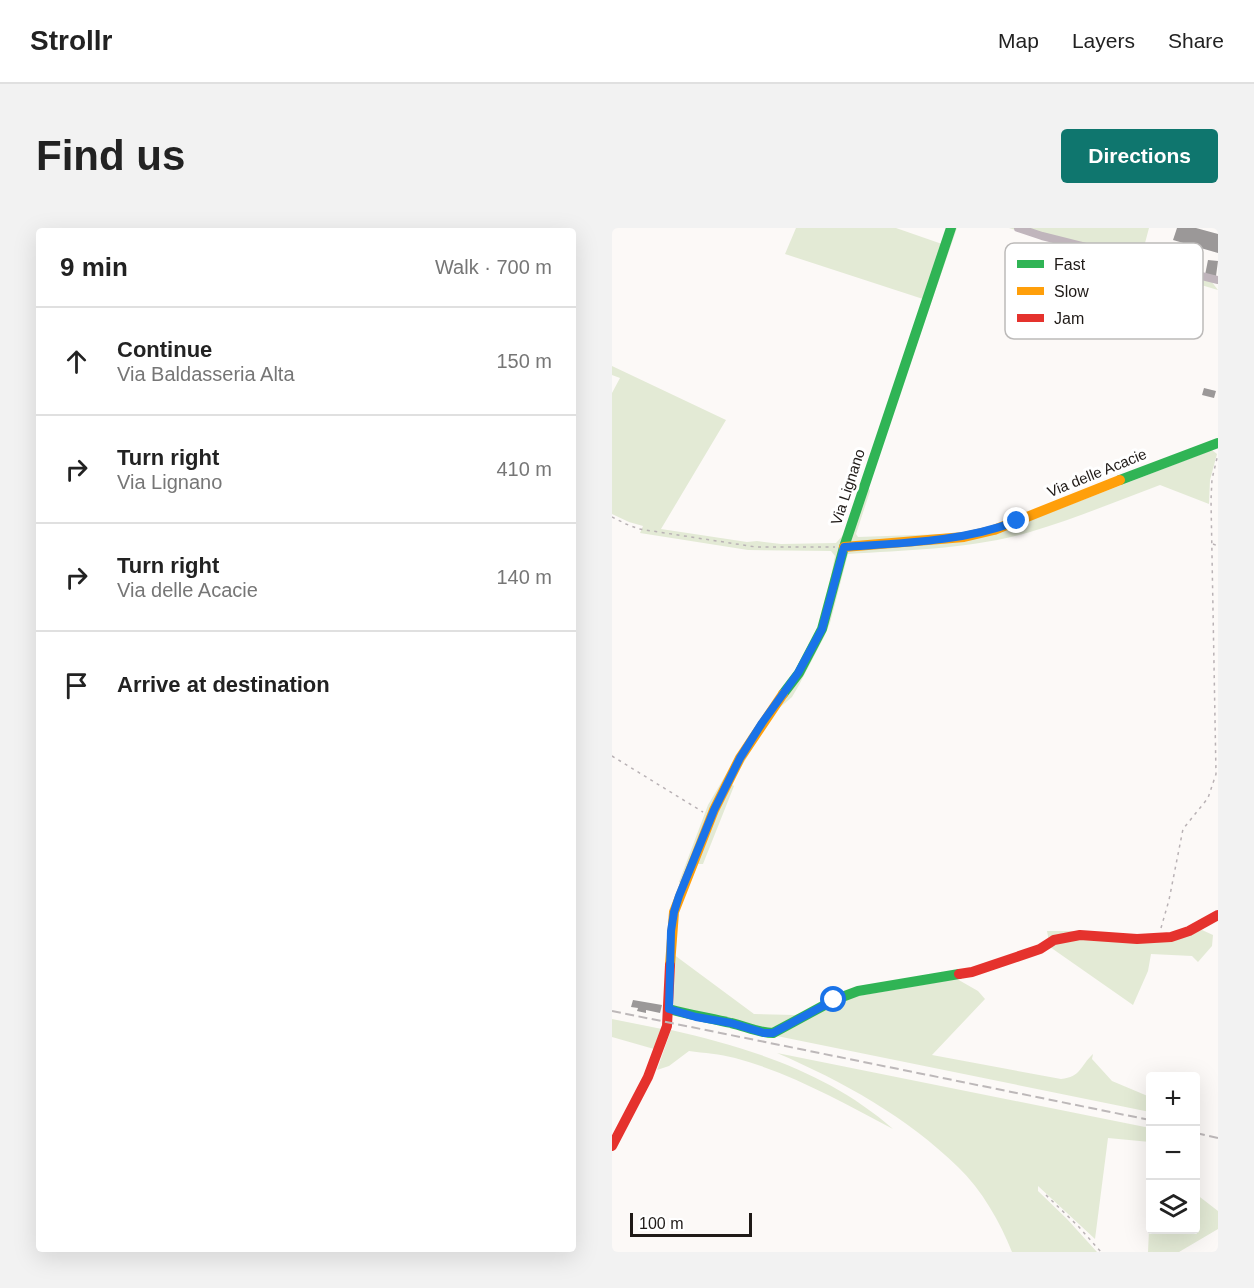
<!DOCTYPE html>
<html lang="en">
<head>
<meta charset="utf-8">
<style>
	:root { --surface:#fff; --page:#f2f2f2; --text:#222; --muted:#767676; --line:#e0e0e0; --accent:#0f766e }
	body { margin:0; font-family:Arial,sans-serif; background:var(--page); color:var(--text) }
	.controls { position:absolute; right:18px; bottom:18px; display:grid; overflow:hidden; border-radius:6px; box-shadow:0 6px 24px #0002 }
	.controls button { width:54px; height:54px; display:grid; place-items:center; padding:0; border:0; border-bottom:2px solid var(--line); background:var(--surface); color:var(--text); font:30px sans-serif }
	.scale { position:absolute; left:18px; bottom:15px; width:122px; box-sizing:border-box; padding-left:6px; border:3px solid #1f1a17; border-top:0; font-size:16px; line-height:21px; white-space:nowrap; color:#1f1a17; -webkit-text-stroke:4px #fff; paint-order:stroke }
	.stop { position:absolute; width:18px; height:18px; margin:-14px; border:4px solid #1a73e8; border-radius:50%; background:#fff }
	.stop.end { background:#1a73e8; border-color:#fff; box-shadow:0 2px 6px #0008 }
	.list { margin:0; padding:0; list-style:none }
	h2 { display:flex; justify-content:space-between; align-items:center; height:78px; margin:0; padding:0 24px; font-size:26px }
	h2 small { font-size:20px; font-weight:400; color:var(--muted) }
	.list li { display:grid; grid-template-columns:39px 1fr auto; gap:18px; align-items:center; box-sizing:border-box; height:108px; padding:0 24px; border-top:2px solid var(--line) }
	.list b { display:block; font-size:22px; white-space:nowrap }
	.list p { margin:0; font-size:20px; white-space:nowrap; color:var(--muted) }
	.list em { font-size:20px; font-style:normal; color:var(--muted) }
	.icon { flex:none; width:33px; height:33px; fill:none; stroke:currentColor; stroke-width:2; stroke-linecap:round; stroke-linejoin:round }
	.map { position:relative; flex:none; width:606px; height:1024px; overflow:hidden; border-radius:6px }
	header { display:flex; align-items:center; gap:36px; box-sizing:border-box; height:84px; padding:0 30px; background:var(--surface); border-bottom:2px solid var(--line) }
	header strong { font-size:28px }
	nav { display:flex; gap:33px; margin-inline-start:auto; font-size:21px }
	.intro { display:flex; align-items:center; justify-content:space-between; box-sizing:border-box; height:144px; padding:0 36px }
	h1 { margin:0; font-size:42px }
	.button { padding:15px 27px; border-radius:6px; background:var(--accent); color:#fff; font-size:21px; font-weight:700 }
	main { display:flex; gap:36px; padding:0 36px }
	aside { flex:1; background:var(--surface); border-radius:6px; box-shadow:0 6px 24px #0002 }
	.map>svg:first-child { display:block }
	.green { fill:#e3ead5 }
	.building { fill:#9b9898 }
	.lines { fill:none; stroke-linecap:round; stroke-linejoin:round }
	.path { stroke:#b9b2b5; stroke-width:1.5; stroke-dasharray:3 4.5; stroke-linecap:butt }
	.street { stroke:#c0b5bc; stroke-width:8 }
	.fast { stroke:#30b455; stroke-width:10 }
	.slow { stroke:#ff9f0a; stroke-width:10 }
	.jam { stroke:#e5322d; stroke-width:10 }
	.rail { stroke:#bdb8b9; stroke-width:2; stroke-dasharray:9 4.5; stroke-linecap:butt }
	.route { stroke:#1a73e8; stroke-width:8 }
	.labels { text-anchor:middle; stroke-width:6; stroke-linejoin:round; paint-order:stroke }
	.street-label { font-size:15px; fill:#1f1a17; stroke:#fff }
	.key { fill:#fff; stroke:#bcbab9; stroke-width:1.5 }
	.key-label { font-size:16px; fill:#1f1a17 }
</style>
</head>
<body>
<header>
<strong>Strollr</strong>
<nav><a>Map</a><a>Layers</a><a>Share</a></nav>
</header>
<div class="intro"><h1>Find us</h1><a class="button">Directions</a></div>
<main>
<aside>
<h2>9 min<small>Walk · 700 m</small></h2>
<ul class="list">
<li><svg class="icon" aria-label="ahead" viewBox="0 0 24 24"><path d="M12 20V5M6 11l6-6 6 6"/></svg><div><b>Continue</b><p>Via Baldasseria Alta</p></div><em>150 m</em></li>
<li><svg class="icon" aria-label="right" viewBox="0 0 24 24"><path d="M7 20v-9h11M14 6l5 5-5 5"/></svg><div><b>Turn right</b><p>Via Lignano</p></div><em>410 m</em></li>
<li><svg class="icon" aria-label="right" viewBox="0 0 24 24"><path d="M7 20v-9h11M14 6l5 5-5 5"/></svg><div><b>Turn right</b><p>Via delle Acacie</p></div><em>140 m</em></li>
<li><svg class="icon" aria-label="arrive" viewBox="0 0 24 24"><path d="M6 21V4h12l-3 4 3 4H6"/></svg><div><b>Arrive at destination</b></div></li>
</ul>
</aside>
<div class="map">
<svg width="606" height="1024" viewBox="0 0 606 1024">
	<rect width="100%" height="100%" fill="#fcf9f7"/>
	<!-- green -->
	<path class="green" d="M184,0H284L330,16L336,0H345L256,258L258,263L244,306L246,309L388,304L600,222L605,226L598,252L597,276L548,257C505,273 462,291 418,304C360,321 297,322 236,326L218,395L212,409L187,457L180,469L165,482L149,506L119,556L122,558L91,636H86L75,662L67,654L96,577L137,507L184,444L203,409L212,383L223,328L219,323L136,322L28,305L31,298L17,294L0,286V165L8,150L0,147V138L114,192L49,301L135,314L145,313L169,316L224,315L232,306L311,71L173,26Z
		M397,0H537L529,30L596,49L606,62Z
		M590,702L601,707L600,718L586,734L580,728L539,726L536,743L521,777L438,719L435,703H470L542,715Z
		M61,726L142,786L183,787L234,770L345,751L366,763L373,771L320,827L449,851C469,849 468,838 481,826L480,831L500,853L538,869V884L62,787Z
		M0,791L50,801L42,821L0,809Z
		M59,802C139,820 219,846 281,901C230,874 179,845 123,830C108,826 92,825 77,823L57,838L45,842Z
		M165,825L538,900V914L496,910L483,1011L426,958V963L455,991L485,1024H400C388,994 370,962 346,939C295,889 230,853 165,825Z
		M584,966L606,983V1001L567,1024H536L538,980V1002H584Z"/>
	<!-- building -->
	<path class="building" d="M565,0H584L606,6V25L561,12Z
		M596,32L606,33L604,48L593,47Z
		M592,160L604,163L602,170L590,167Z
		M21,772L50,777L48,785L34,782V785L25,783L26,780L19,779Z"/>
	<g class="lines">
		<!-- path -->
		<path class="path" d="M0,289L14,296L27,301L144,319H223
			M601,316L606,318
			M0,528L91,584
			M549,700L557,672L571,601L596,570L604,546L599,272L600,251L606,226
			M434,967L466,998L489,1024"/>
		<!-- street -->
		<path class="street" d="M406,0L430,8L606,52"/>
		<!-- fast -->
		<path class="fast" d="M508,252L606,215
			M171,466L187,445L210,401L232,319L339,0
			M57,781C78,787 98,790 119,795C133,798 146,805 161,805L222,772L246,763L347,746"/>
		<!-- slow -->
		<path class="slow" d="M232,319L352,309L382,302L508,252
			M58,737L62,684L102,582L128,530L171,466"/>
		<!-- jam -->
		<path class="jam" d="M347,746L360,744L428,721L442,712L468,707L525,711L559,709L577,703L606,687
			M0,918L36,849L55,798L58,737"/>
		<!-- rail -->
		<path class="rail" d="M0,783L538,892
			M584,905L606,910"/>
	</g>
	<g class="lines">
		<!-- route -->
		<path class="route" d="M222,772L161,805H152L119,795L84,789L57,781L59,703L62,684L67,668L102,582L128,530L150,495L186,445L210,401L232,319C290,315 350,314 405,293"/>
	</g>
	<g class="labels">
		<!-- street labels -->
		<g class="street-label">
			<text transform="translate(485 245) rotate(-22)" y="5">Via delle Acacie</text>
			<text transform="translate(236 259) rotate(-72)" y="5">Via Lignano</text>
		</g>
	</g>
	<!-- legend -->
	<rect x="393" y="15" width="198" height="96" rx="9" class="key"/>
	<rect x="405" y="32" width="27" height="8" fill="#30b455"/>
	<rect x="405" y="59" width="27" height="8" fill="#ff9f0a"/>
	<rect x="405" y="86" width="27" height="8" fill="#e5322d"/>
	<g class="key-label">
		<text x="442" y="42">Fast</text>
		<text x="442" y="69">Slow</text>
		<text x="442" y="96">Jam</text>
	</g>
</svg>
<div class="controls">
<button>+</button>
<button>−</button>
<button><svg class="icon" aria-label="layers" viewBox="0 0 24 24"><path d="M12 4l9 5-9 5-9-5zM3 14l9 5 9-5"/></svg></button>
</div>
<div class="scale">100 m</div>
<div class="stop" style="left:222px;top:772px"></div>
<div class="stop end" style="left:405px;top:293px"></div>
</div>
</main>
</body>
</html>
